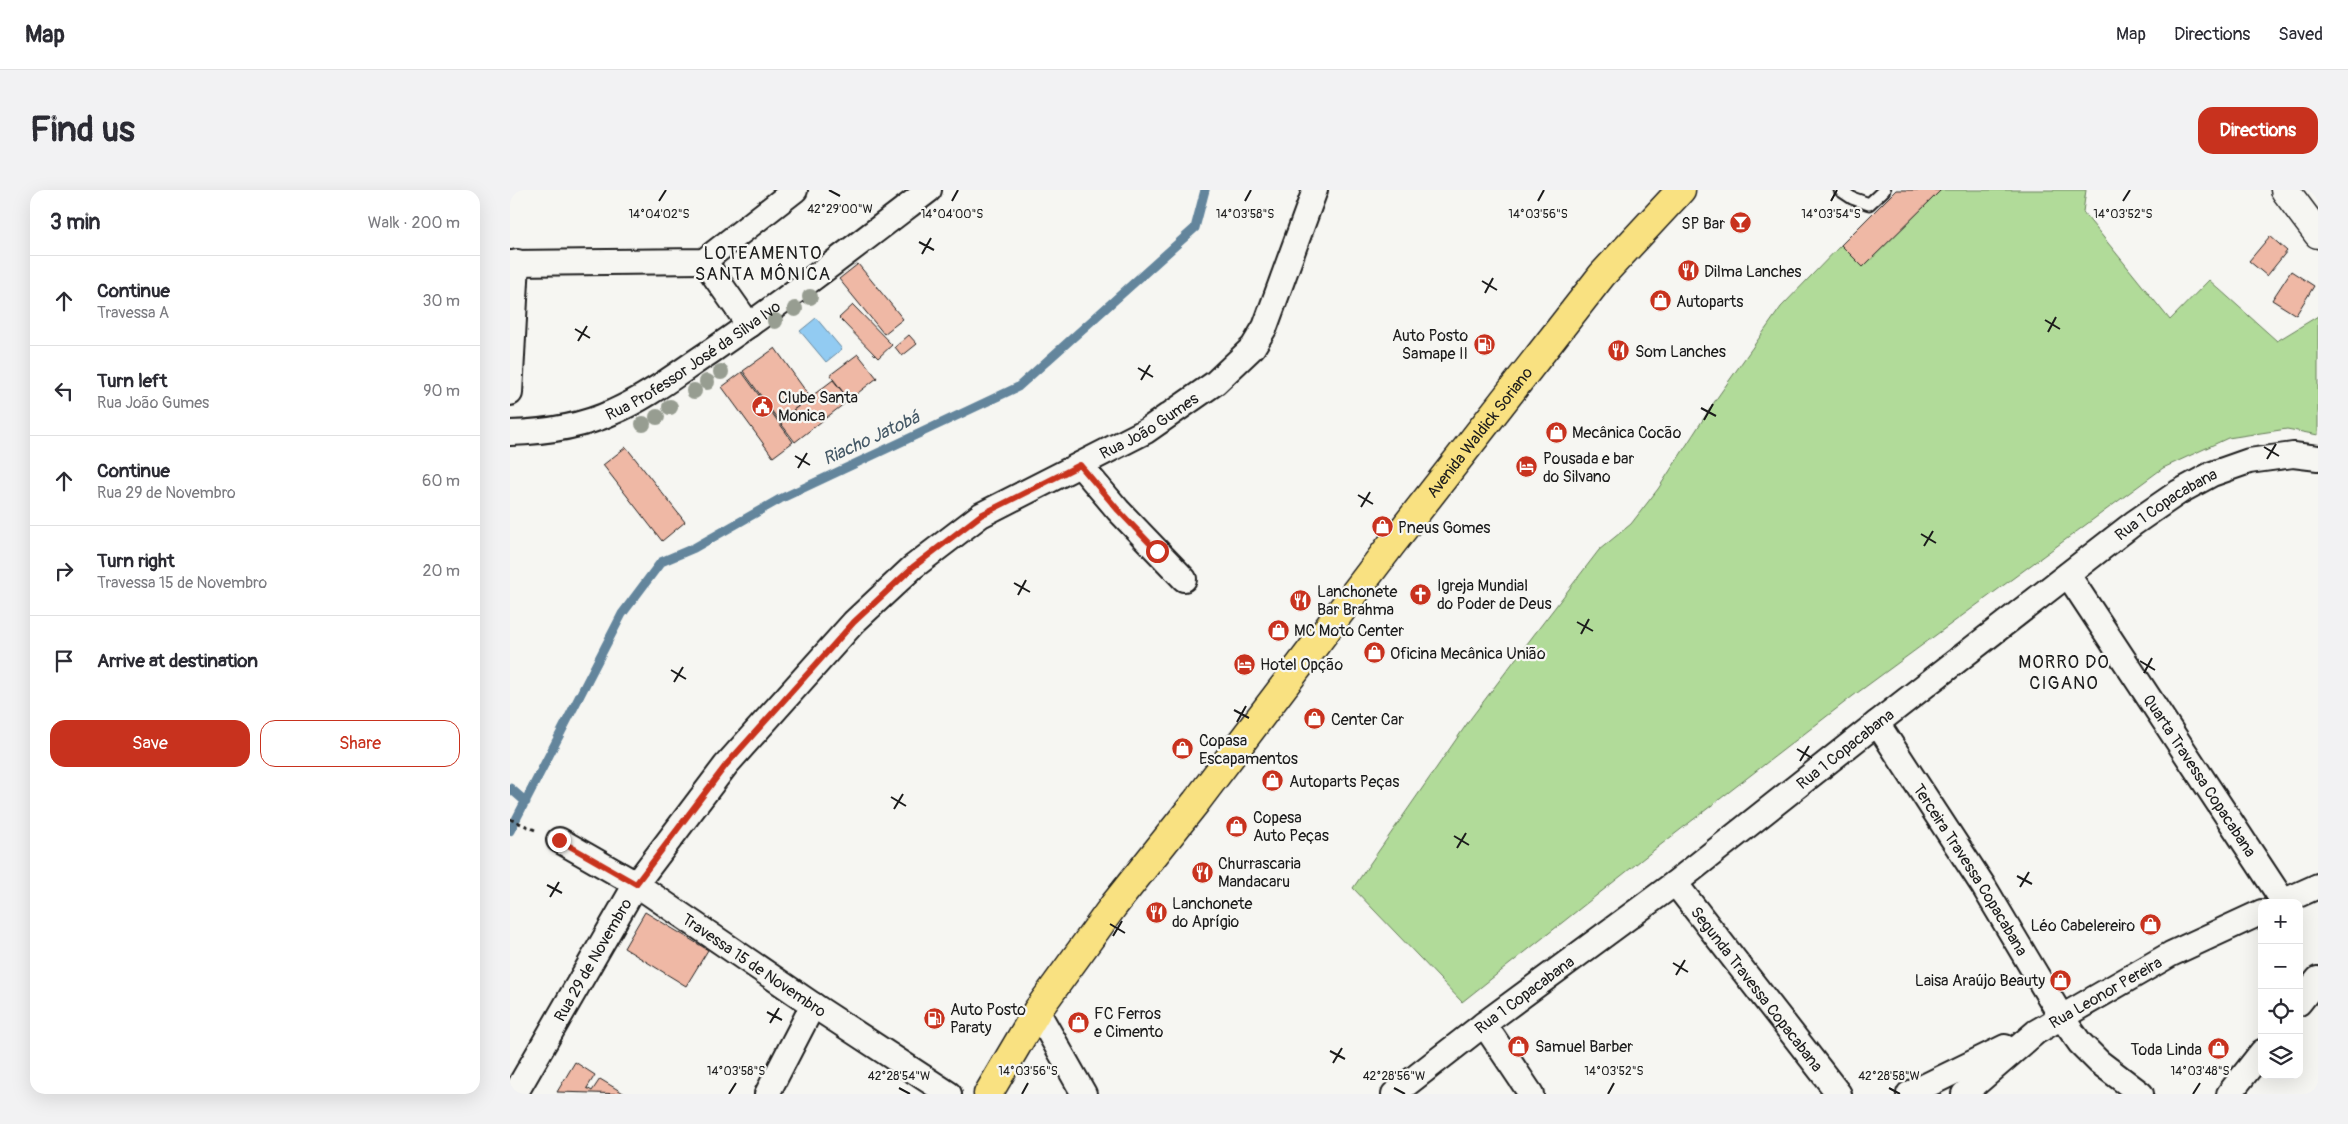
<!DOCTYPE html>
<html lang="en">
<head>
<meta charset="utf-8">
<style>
	:root { --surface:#fff; --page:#f2f2f3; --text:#2b2b33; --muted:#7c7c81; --line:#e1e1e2; --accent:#c8321e }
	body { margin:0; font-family:Pangolin,sans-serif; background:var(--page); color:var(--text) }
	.controls { position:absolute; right:15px; bottom:15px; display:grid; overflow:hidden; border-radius:10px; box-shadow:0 5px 20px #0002 }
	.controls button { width:45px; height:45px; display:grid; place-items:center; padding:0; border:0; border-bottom:1px solid var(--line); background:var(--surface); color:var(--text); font:25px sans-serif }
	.stop { position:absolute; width:15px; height:15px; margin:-11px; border:4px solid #c8321e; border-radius:50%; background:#fff }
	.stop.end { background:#c8321e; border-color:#fff; box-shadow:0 1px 5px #0008 }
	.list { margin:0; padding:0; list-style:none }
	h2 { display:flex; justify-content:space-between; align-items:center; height:65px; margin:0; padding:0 20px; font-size:21px }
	h2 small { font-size:16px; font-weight:400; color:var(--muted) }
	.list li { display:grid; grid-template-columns:32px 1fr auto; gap:15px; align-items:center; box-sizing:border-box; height:90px; padding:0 20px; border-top:1px solid var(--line) }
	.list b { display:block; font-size:19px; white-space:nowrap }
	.list p { margin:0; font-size:16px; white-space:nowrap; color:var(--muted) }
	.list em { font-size:16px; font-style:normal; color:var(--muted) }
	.actions { display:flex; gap:10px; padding:15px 20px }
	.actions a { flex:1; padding:11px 0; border:1px solid var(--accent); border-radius:15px; text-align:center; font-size:18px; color:var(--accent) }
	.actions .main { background:var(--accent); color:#fff }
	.icon { flex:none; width:28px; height:28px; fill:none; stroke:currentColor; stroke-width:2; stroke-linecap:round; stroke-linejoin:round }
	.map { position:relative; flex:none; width:1808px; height:904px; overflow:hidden; border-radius:15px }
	header { display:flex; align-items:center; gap:30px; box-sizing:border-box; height:70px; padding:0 25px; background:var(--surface); border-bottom:1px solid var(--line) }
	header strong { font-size:24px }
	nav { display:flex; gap:28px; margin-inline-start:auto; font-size:18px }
	.intro { display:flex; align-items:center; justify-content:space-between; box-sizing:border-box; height:120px; padding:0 30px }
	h1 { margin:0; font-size:35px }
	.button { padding:12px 22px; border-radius:15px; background:var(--accent); color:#fff; font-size:18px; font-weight:700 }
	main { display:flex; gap:30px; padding:0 30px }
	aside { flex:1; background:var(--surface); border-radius:15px; box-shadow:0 5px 20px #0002 }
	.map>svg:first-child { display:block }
	.green { fill:#b1db99; stroke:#667c5a }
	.water { fill:#92cbf2; stroke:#63859c }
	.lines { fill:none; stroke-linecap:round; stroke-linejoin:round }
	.stream { stroke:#63859c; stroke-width:9 }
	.building { fill:#efb8a5; stroke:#1c1c1c }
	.service-casing { stroke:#1c1c1c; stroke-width:15 }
	.minor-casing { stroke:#1c1c1c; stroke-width:28 }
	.secondary-casing { stroke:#1c1c1c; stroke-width:31 }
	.primary-casing { stroke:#1c1c1c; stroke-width:31 }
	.path { stroke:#1c1c1c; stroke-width:3; stroke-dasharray:4 4; stroke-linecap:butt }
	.service { stroke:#f6f6f2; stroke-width:11 }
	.minor { stroke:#f6f6f2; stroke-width:24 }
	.secondary { stroke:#f6f6f2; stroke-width:28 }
	.primary { stroke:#f9e181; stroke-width:28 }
	.tree { fill:#979d91 }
	.route { stroke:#c8321e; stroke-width:6 }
	.ticks { fill:none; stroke:#1c1c1c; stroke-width:2 }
	.labels { text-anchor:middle; stroke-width:4.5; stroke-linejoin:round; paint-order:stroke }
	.poi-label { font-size:16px; fill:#1c1c1c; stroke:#f6f6f2; text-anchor:start }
	.street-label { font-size:16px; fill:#1c1c1c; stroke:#f6f6f2 }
	.neighbourhood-label { font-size:18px; letter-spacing:1px; fill:#1c1c1c; stroke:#f6f6f2 }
	.water-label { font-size:18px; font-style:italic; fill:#455967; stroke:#f6f6f2 }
	.ticks-label { font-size:12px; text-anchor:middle; fill:#1c1c1c; stroke:#f6f6f2; stroke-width:4.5; stroke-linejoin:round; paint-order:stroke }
</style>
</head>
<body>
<header>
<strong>Map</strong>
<nav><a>Map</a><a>Directions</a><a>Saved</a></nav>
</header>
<div class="intro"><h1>Find us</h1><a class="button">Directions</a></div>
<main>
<aside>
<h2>3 min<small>Walk · 200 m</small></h2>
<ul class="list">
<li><svg class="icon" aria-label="ahead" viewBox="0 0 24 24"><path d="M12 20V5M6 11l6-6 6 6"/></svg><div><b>Continue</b><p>Travessa A</p></div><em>30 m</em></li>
<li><svg class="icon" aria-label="left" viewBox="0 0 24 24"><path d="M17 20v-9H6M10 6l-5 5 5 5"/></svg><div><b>Turn left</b><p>Rua João Gumes</p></div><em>90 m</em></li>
<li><svg class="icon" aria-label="ahead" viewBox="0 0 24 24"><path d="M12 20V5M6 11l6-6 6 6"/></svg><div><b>Continue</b><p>Rua 29 de Novembro</p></div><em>60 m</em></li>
<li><svg class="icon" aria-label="right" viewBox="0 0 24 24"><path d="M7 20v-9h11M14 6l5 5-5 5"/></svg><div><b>Turn right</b><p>Travessa 15 de Novembro</p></div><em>20 m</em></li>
<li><svg class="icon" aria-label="arrive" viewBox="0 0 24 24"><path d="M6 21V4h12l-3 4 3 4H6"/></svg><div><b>Arrive at destination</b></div></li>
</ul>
<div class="actions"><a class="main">Save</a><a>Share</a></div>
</aside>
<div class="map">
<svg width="1808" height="904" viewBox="0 0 1808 904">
	<rect width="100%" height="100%" fill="#f6f6f2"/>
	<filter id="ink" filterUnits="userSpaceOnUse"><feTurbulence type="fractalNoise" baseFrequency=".02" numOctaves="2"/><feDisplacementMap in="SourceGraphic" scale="10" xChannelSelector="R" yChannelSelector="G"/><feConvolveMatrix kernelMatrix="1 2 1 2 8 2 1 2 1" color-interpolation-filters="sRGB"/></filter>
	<g filter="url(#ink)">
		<!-- green -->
		<path class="green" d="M1431,0H1576L1573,22L1660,130L1699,90L1767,151L1808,126V245L1777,239L1718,248L1653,278L1343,506L1135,667L952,812L843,698L961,528L1023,446L1089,360L1121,334L1148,299L1207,208L1271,117L1331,55L1353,77Z"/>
		<!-- water -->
		<path class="water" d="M306,128L332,159L316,172L290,141Z"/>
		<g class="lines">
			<!-- stream -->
			<path class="stream" d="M0,598L16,612
				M0,641L112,424L151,372L184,358L270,309L508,197L685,38L695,0"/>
		</g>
		<!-- building -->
		<path class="building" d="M1386,0H1431L1353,77L1331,55Z
			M1760,46L1777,61L1757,86L1739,71Z
			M348,74L393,129L374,144L329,89Z
			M1781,81L1804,96L1786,125L1762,110Z
			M343,115L382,155L368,168L329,128Z
			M399,145L407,154L392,166L385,157Z
			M265,158L300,207L269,231L233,181Z
			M348,164L367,188L339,210L320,185Z
			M232,182L283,252L263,267L212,197Z
			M323,190L339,210L285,252L269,231Z
			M116,257L175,332L152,351L93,275Z
			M135,722L198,760L176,796L114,758Z
			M65,872L85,885L77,898L82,901L90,889L115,904L47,902Z"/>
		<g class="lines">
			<defs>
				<path id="service" d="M1330,0L1342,8L1359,14L1374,0"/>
				<g id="minor">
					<path d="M194,71L239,135"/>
					<path d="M0,73L194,71L285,0"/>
					<path d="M0,203L7,72"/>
					<path id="s1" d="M0,243C35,242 71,237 103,222C138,207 168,183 200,162C275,111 347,55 419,0"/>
					<path d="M570,275L608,320L674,389"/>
					<path id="s2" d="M1558,385L1773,711"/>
					<path id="s3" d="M1367,533L1474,697L1552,828L1570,853L1589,872L1631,904"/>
					<path id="s4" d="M49,650L126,694L303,815L439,904"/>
					<path id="s5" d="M1165,693L1329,904"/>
					<path d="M1770,713L1808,696"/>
					<path d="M1789,813L1808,789"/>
					<path d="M527,821L574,904"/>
					<path d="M974,834L1021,904"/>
					<path id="s6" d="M5,904L126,694L216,575L344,432L403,377L471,325L636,241L705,193L743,157L755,137L805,0"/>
					<path d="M257,904L303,815"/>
					<path id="s7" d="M884,904L974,834L1165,693L1367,533L1624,333L1669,302L1702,284L1739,271L1783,265L1808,268"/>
					<path d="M1399,904L1495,857"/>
					<path id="s8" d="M1454,904L1526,842L1661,764L1752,722"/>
					<path d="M1719,904L1752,862"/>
				</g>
				<path id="secondary" d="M1775,0L1808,44"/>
				<g id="primary">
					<path id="s9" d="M478,904L527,821L604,715L686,612L881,355L1092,85L1171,0"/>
				</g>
			</defs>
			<!-- service casing -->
			<use href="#service" class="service-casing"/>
			<!-- minor casing -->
			<use href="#minor" class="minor-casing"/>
			<!-- secondary casing -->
			<use href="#secondary" class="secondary-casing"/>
			<!-- primary casing -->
			<use href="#primary" class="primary-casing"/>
			<!-- path -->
			<path class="path" d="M0,629L25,640"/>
			<!-- service -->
			<use href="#service" class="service"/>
			<!-- minor -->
			<use href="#minor" class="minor"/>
			<!-- secondary -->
			<use href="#secondary" class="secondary"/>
			<!-- primary -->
			<use href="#primary" class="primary"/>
		</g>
		<!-- trees -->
		<g class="tree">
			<circle cx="300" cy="107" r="8"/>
			<circle cx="285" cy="119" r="8"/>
			<circle cx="265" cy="131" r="8"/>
			<circle cx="211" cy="182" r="8"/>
			<circle cx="197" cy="192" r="8"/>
			<circle cx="184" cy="201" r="8"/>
			<circle cx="160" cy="217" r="8"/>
			<circle cx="147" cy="227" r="8"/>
			<circle cx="133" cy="234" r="8"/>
		</g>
	</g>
	<g class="lines" filter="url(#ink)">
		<!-- route -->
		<path class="route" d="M49,650L126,694L216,575L344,432L403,377L471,325L570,275L608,320L647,361"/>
	</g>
	<!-- ticks -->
	<path class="ticks" d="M319,0L330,6M149,11L156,0M442,11L448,0M735,11L741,0M1028,11L1034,0M1321,11L1327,0M1613,11L1620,0M409,52L424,60M412,64L421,48M972,91L987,100M975,103L983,88M1535,130L1550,139M65,139L80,148M1538,142L1546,127M68,151L77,136M628,178L643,187M631,190L640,175M1191,218L1206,226M1194,230L1203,214M1754,257L1769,266M285,266L300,275M1757,269L1766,254M288,278L297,263M848,305L863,314M851,317L860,302M1411,344L1426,353M1414,356L1423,341M504,393L520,402M508,405L516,390M1067,432L1083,441M1071,444L1079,429M1630,471L1645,480M161,480L176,489M1634,483L1642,468M164,492L173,477M724,520L739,528M727,532L736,516M1287,559L1302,568M1290,571L1299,556M381,607L396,616M384,619L393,604M944,646L959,655M947,658L956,643M1507,686L1522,694M37,695L52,703M1510,697L1519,682M40,707L49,692M600,734L615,743M603,746L612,731M1163,773L1178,782M1166,785L1175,770M257,822L272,830M260,833L269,818M820,861L835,869M823,873L832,858M389,898L400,904M884,898L895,904M1379,898L1390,904M219,904L226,893M512,904L518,893M1098,904L1104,893M1683,904L1690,893"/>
	<!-- icons -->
	<defs>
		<symbol id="bar-disc" viewBox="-11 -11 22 22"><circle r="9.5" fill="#c8321e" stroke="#f6f6f2"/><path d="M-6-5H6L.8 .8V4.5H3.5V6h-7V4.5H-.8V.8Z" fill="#fff"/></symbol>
		<symbol id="restaurant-disc" viewBox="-11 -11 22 22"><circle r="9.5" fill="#c8321e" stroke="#f6f6f2"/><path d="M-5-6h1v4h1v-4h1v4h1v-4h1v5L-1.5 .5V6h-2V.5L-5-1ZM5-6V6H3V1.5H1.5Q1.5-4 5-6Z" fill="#fff"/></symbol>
		<symbol id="shop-disc" viewBox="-11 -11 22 22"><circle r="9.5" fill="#c8321e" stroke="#f6f6f2"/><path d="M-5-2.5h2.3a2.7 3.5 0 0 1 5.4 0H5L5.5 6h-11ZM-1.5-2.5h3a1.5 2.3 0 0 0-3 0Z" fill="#fff"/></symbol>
		<symbol id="fuel-disc" viewBox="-11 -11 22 22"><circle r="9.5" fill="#c8321e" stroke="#f6f6f2"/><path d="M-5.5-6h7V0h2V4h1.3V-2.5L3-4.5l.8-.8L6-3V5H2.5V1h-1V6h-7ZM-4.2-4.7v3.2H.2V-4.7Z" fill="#fff"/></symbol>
		<symbol id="civic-disc" viewBox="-11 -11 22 22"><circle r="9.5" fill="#c8321e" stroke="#f6f6f2"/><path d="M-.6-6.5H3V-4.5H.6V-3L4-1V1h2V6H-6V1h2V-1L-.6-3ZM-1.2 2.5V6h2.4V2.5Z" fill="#fff"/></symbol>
		<symbol id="hotel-disc" viewBox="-11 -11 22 22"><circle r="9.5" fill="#c8321e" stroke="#f6f6f2"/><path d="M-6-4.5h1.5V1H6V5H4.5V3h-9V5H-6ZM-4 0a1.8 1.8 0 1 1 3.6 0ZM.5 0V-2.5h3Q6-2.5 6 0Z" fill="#fff"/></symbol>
		<symbol id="church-disc" viewBox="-11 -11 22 22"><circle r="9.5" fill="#c8321e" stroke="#f6f6f2"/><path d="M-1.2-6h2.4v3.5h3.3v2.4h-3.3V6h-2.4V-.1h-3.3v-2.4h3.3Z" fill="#fff"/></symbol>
	</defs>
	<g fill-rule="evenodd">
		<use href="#bar-disc" x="1218" y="20" width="25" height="25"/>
		<use href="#restaurant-disc" x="1166" y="68" width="25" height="25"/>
		<use href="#shop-disc" x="1138" y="98" width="25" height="25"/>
		<use href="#fuel-disc" x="962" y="142" width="25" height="25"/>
		<use href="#restaurant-disc" x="1096" y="148" width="25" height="25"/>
		<use href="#civic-disc" x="240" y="204" width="25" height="25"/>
		<use href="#shop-disc" x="1034" y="230" width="25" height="25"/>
		<use href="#hotel-disc" x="1004" y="264" width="25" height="25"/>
		<use href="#shop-disc" x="860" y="324" width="25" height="25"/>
		<use href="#church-disc" x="898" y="392" width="25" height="25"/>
		<use href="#restaurant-disc" x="778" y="398" width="25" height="25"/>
		<use href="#shop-disc" x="756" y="428" width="25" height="25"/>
		<use href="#shop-disc" x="852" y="450" width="25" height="25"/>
		<use href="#hotel-disc" x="722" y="462" width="25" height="25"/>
		<use href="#shop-disc" x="792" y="516" width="25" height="25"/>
		<use href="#shop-disc" x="660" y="546" width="25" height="25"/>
		<use href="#shop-disc" x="750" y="578" width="25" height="25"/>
		<use href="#shop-disc" x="714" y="624" width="25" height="25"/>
		<use href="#restaurant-disc" x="680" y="670" width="25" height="25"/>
		<use href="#restaurant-disc" x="634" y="710" width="25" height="25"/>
		<use href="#shop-disc" x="1628" y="722" width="25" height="25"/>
		<use href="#shop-disc" x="1538" y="778" width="25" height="25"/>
		<use href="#fuel-disc" x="412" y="816" width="25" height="25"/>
		<use href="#shop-disc" x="556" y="820" width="25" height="25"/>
		<use href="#shop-disc" x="996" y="844" width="25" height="25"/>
		<use href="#shop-disc" x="1696" y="846" width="25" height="25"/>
	</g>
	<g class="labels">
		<!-- poi labels -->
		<g class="poi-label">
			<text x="1215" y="39" text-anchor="end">SP Bar</text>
			<text x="1194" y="87">Dilma Lanches</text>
			<text x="1166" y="117">Autoparts</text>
			<text x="958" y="151" text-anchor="end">Auto Posto<tspan x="958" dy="18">Samape II</tspan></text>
			<text x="1125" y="167">Som Lanches</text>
			<text x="268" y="213">Clube Santa<tspan x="268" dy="18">Monica</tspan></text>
			<text x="1062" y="248">Mecânica Cocão</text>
			<text x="1033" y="274">Pousada e bar<tspan x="1033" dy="18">do Silvano</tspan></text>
			<text x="888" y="343">Pneus Gomes</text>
			<text x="927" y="401">Igreja Mundial<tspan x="927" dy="18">do Poder de Deus</tspan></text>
			<text x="807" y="407">Lanchonete<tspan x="807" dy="18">Bar Brahma</tspan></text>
			<text x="784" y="446">MC Moto Center</text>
			<text x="880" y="469">Oficina Mecânica União</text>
			<text x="750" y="480">Hotel Opção</text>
			<text x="821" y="535">Center Car</text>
			<text x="689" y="556">Copasa<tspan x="689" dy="18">Escapamentos</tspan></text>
			<text x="779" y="597">Autoparts Peças</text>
			<text x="743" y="633">Copesa<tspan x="743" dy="18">Auto Peças</tspan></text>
			<text x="708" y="679">Churrascaria<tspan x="708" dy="18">Mandacaru</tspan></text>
			<text x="662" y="719">Lanchonete<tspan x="662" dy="18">do Aprígio</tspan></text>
			<text x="1625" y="741" text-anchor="end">Léo Cabelereiro</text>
			<text x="1535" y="796" text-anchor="end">Laisa Araújo Beauty</text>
			<text x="440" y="825">Auto Posto<tspan x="440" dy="18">Paraty</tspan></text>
			<text x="584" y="829">FC Ferros<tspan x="584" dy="18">e Cimento</tspan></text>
			<text x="1025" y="862">Samuel Barber</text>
			<text x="1692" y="865" text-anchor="end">Toda Linda</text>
		</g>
		<!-- street labels -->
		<g class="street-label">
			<text dy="6" stroke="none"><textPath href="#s1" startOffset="201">Rua Professor José da Silva Ivo</textPath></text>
			<text dy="6" stroke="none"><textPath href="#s6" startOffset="940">Rua João Gumes</textPath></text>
			<text dy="6" stroke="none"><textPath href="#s9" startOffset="825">Avenida Waldick Soriano</textPath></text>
			<text dy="6" stroke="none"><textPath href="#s7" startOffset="972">Rua 1 Copacabana</textPath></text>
			<text dy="6" stroke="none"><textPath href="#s7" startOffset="568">Rua 1 Copacabana</textPath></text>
			<text dy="6" stroke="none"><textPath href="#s2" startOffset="240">Quarta Travessa Copacabana</textPath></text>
			<text dy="6" stroke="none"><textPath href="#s3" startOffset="174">Terceira Travessa Copacabana</textPath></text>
			<text dy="6" stroke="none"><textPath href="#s6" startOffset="155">Rua 29 de Novembro</textPath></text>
			<text dy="6" stroke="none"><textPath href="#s4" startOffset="232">Travessa 15 de Novembro</textPath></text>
			<text dy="6" stroke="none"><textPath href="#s5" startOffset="134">Segunda Travessa Copacabana</textPath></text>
			<text dy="6" stroke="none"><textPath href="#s8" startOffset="175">Rua Leonor Pereira</textPath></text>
			<text dy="6" stroke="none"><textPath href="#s7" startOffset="164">Rua 1 Copacabana</textPath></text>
		</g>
		<!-- neighbourhood labels -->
		<g class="neighbourhood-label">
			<text x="253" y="69">LOTEAMENTO<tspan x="253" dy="21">SANTA MÔNICA</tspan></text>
			<text x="1554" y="478">MORRO DO<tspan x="1554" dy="21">CIGANO</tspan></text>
		</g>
		<!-- water labels -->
		<g class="water-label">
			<text transform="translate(361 248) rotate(-25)" y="6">Riacho Jatobá</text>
		</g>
	</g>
	<g class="ticks-label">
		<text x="330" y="23">42°29'00"W</text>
		<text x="149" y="28">14°04'02"S</text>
		<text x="442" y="28">14°04'00"S</text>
		<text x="735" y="28">14°03'58"S</text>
		<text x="1028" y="28">14°03'56"S</text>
		<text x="1321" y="28">14°03'54"S</text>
		<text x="1613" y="28">14°03'52"S</text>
		<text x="226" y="885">14°03'58"S</text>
		<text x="518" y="885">14°03'56"S</text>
		<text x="1104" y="885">14°03'52"S</text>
		<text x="1690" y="885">14°03'48"S</text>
		<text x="389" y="890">42°28'54"W</text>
		<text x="884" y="890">42°28'56"W</text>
		<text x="1379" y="890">42°28'58"W</text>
	</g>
</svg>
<div class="controls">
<button>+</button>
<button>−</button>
<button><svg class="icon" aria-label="locate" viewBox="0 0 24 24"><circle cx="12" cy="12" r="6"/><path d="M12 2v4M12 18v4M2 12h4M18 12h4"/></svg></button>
<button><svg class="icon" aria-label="layers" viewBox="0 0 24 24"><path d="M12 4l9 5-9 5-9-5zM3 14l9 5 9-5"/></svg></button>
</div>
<div class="stop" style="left:647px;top:361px"></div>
<div class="stop end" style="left:49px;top:650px"></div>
</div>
</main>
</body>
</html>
